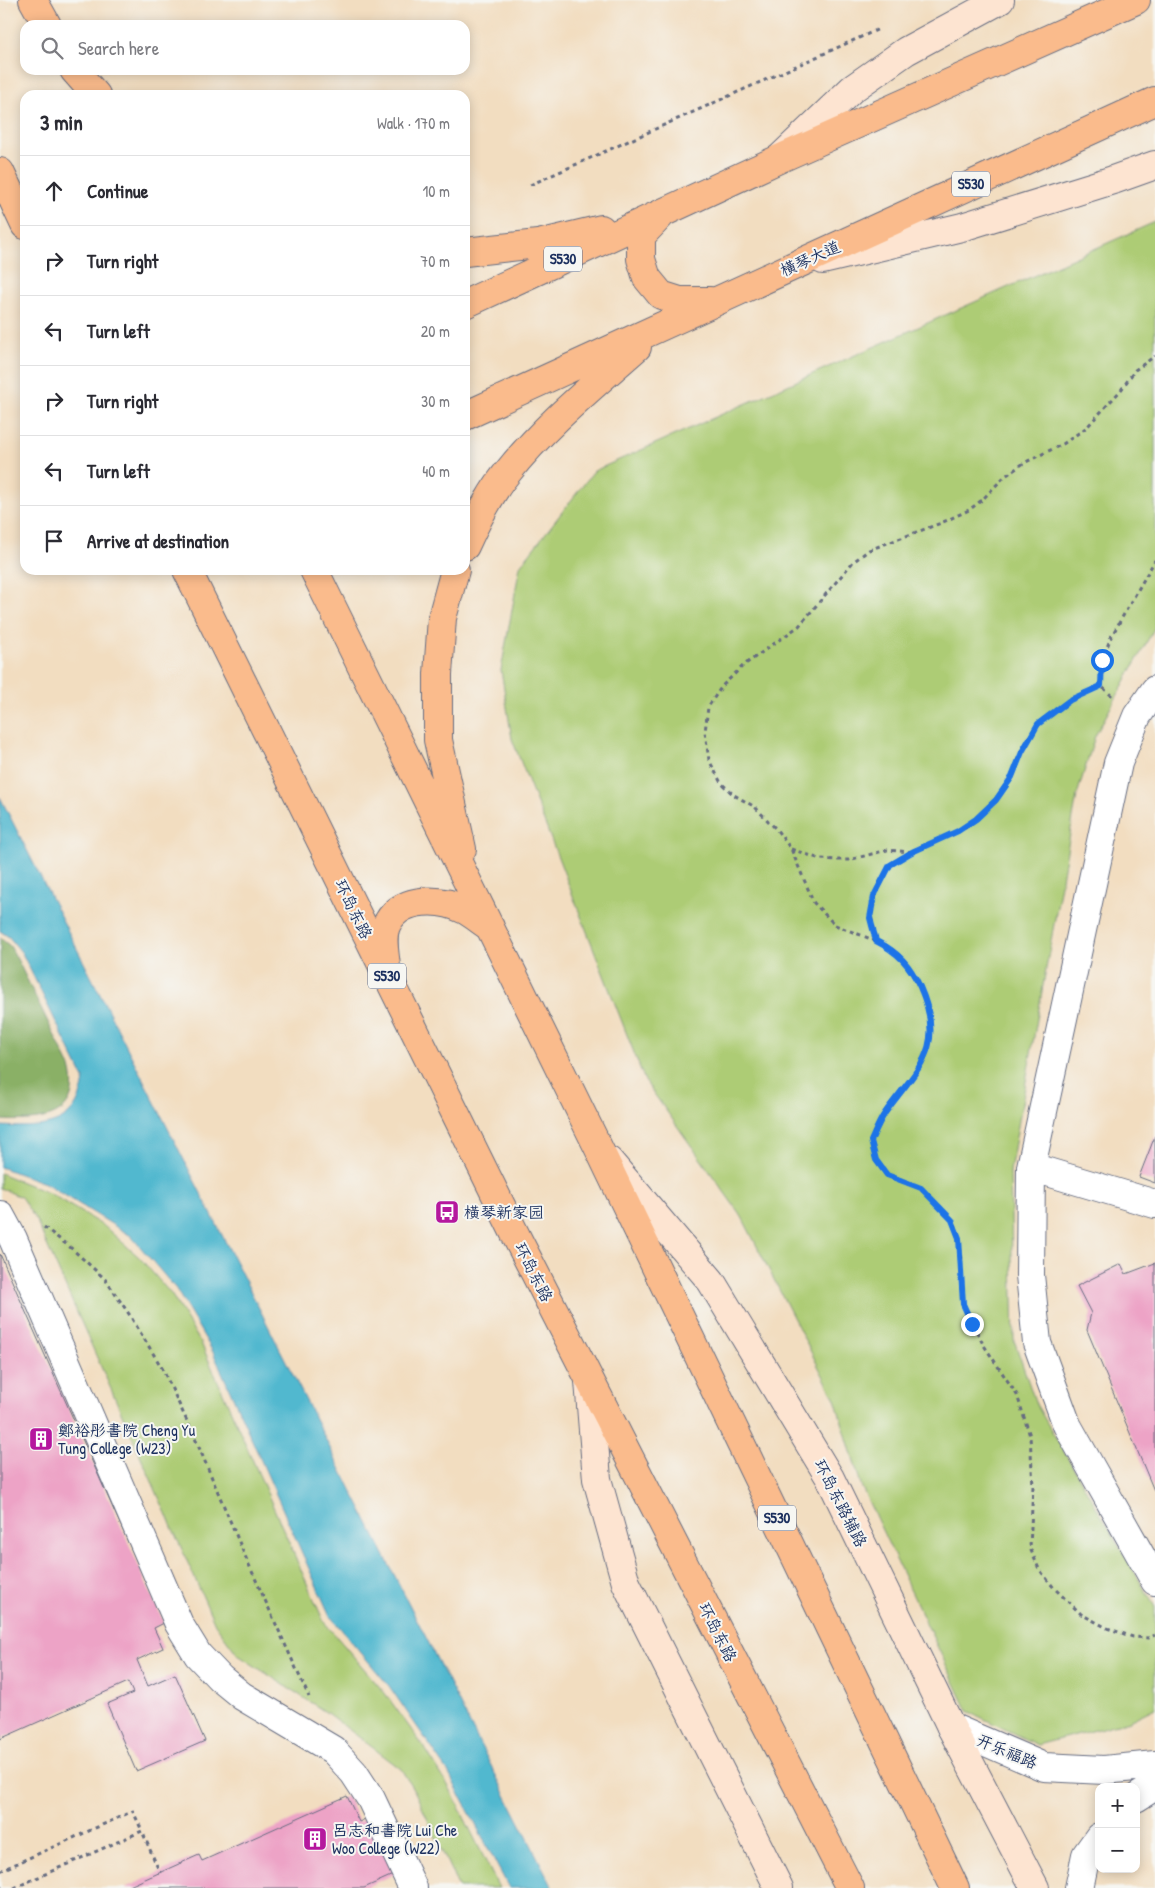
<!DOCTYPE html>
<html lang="en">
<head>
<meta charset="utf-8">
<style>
	:root { --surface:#fff; --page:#f7f7f7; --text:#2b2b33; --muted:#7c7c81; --line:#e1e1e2 }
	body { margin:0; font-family:"Patrick Hand","LXGW WenKai TC",sans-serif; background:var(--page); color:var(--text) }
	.controls { position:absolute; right:15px; bottom:15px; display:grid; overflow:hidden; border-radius:10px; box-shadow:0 2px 12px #0003 }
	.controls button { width:45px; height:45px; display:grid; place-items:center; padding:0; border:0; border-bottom:1px solid var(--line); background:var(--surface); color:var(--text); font:25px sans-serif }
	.stop { position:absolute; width:15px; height:15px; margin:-11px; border:4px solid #1a73e8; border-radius:50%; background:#fff }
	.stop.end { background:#1a73e8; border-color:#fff; box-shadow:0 1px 5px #0008 }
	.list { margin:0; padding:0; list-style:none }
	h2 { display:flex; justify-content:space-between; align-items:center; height:65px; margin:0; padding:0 20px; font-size:21px }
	h2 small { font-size:16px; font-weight:400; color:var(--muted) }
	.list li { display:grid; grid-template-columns:32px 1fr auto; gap:15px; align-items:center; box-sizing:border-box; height:70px; padding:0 20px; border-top:1px solid var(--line) }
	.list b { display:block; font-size:19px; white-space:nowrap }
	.list em { font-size:16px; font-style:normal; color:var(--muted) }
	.icon { flex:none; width:28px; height:28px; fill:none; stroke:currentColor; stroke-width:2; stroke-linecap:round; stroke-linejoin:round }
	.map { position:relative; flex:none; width:1155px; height:1888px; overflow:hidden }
	.search { position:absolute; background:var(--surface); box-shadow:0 2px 12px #0003; left:20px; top:20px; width:450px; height:55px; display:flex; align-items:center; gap:12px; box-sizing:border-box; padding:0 18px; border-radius:15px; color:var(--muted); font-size:19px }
	.panel { position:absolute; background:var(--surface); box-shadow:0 2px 12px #0003; left:20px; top:90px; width:450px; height:485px; border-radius:15px }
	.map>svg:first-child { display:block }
	.green { fill:#adcc74; stroke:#647e69 }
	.forest { fill:#8ab066; stroke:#527062 }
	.water { fill:#51b8cf; stroke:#367496 }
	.building { fill:#eda3c6 }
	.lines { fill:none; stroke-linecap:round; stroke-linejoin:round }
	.street-casing { stroke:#666c80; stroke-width:30 }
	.secondary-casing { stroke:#666c80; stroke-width:30 }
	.primary-casing { stroke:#666c80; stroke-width:30 }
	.path { stroke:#666c80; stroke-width:3; stroke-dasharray:4 4; stroke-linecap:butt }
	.street { stroke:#fff; stroke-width:28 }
	.secondary { stroke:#fde4d1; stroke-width:28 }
	.primary { stroke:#fabb8c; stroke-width:28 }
	.route { stroke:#1a73e8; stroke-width:6 }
	.labels { text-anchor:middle; stroke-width:4; stroke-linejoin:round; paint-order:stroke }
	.shield { fill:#f6f6f2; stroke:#5d6b8a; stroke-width:1 }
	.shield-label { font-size:15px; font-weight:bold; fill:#1b2f5e }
	.street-label { font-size:16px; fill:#1b2f5e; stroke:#f6f6f2 }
	.poi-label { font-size:16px; fill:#1b2f5e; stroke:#f6f6f2; text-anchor:start }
</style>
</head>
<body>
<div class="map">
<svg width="1155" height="1888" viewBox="0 0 1155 1888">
	<rect width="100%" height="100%" fill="#f6f6f2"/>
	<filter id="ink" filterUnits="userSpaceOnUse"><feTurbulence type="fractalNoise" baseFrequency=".02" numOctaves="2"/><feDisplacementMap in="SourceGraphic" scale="10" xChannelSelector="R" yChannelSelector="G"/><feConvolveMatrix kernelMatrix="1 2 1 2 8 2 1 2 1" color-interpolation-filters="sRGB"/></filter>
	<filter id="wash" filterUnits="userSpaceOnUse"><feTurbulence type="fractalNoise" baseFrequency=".0096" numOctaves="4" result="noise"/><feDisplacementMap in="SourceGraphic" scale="20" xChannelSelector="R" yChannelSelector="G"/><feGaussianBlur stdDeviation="1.12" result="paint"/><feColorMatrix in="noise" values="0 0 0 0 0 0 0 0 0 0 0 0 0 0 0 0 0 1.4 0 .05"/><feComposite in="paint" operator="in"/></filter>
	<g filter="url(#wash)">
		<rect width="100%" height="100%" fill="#f2ddc0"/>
		<!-- green -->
		<path class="green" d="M1155,222V627L1095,736L1077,795L1010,1171L1014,1340L1036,1404L1155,1607V1708L1129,1721L1037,1745L968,1711L862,1488L835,1399L742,1217L645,1081L512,739L501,670L520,566L594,471Z
			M0,1173L51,1194L105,1227L139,1257L171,1294L201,1343L324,1622L384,1692L426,1750L449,1787L499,1888H459L415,1792L401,1769L327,1713L238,1655L215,1624L36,1220L21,1197L0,1188Z"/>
		<!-- forest -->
		<path class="forest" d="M0,938L10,946L18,961L70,1067C84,1120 38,1122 0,1120Z"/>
		<!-- water -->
		<path class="water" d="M0,797L553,1888H509L447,1770L389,1686L330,1616L213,1352L176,1289L131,1236L45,1183L0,1167V1126C42,1128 77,1129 84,1079L22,953L9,937L0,931Z"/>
		<g id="blocks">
			<!-- building -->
			<path class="building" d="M1155,1136V1183L1139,1177Z
				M0,1254L164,1623L154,1628L163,1648L137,1660L148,1686L175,1674L205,1741L136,1771L107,1704L133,1693L128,1682L0,1739Z
				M1155,1263V1493L1087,1330L1091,1313L1077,1286L1121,1264L1126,1274Z
				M347,1796L359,1822L369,1817L395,1874L364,1888H125L199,1855L202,1861Z"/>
		</g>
	</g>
	<g filter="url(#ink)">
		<use href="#blocks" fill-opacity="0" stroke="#666c80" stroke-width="1"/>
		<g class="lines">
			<defs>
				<path id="street" d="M1155,690L1137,716L1118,763L1031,1167L1030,1275L1037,1343L1067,1425L1155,1581
					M1031,1167L1155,1204
					M0,1215L13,1239L179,1624L198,1655L220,1678L242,1696L333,1750L354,1773L371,1799L413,1888
					M951,1727L1044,1767L1104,1770L1155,1765
					M1136,1798L1155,1786
					M1079,1888L1086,1855L1099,1837"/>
				<path id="secondary" d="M781,157L852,89L906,51L1000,0
					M823,260L962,227L1113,180L1155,165
					M609,1161L711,1281L830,1478L951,1727L1035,1888
					M589,1381L597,1479L626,1583L779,1888"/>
				<path id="primary" d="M33,0L47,25
					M74,70L96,95
					M0,172L25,225
					M660,216L641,236V259L647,278L661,295L680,301H710
					M465,252L538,244L601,229
					M465,304L779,159L1136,0
					M465,416L1155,101
					M465,546C475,524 492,491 507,473C545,425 592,387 637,347
					M187,570L518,1240L850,1888
					M314,570L598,1147L955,1888
					M455,570L442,618L438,674V740L462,849
					M386,967C385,953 380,935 388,922C402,896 442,898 465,910C474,915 482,922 490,927"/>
			</defs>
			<!-- street casing -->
			<use href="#street" class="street-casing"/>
			<!-- secondary casing -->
			<use href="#secondary" class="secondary-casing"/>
			<!-- primary casing -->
			<use href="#primary" class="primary-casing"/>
			<!-- path -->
			<path class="path" d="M530,185L879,29
				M1101,686L1070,700L1038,724L1022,752L1012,777L996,800L976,819L958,831L911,852L890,865L874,896L871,918L877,941C899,952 910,965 920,988C947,1049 918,1067 885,1113C879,1122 875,1132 871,1141L876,1160L887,1175L921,1188L952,1220L959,1238L963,1304L983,1344L1017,1395L1030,1436L1033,1486L1030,1548L1039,1569L1054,1588L1081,1614L1107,1628L1133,1637L1149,1638L1155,1635
				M1112,696L1101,686L1102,660L1111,637L1155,560
				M791,849L820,859L836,860H849L887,850L911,852
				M876,941L835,925L814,903L791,849L776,829L755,807L734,795L721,783L709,760L705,732L708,707L722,686L744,665L799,626L853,562L869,550L941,523L969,510L982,500L1004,477L1024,463L1063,444L1087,427L1121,390L1135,370L1155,356
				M44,1227L71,1248L105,1279L129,1314L162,1368L195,1438L245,1556L309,1697
				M0,1871L133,1811L142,1831
				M0,1883L2,1888
				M14,1888L142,1831L160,1873"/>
			<!-- street -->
			<use href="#street" class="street"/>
			<!-- secondary -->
			<use href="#secondary" class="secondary"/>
			<!-- primary -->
			<use href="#primary" class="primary"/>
		</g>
	</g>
	<g class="lines" filter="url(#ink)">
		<!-- route -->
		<path class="route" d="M972,1324L963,1304L959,1238L952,1220L921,1188L887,1175L876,1160L871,1141C875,1132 879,1122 885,1113C918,1067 947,1049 920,987C910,965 898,952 876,941L870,918L874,896L890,865L912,852L958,831L976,819L996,800L1012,777L1022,752L1038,724L1070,700L1101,686L1102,660"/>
	</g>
	<!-- icons -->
	<defs>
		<symbol id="bus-square" viewBox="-11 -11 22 22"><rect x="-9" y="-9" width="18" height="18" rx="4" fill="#b5179e" stroke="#f6f6f2"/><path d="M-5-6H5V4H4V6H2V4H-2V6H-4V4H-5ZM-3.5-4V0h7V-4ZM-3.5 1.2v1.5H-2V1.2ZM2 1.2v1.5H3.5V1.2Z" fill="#fff"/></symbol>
		<symbol id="building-square" viewBox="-11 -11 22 22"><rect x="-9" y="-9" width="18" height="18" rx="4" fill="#b5179e" stroke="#f6f6f2"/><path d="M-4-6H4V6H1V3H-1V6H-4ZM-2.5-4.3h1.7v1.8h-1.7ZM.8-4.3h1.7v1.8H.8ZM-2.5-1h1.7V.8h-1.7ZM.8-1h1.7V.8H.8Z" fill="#fff"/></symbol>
	</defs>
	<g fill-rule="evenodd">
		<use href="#bus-square" x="433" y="1198" width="28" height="28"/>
		<use href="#building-square" x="27" y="1425" width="28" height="28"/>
		<use href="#building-square" x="301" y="1825" width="28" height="28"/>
	</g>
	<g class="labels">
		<!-- shield labels -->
		<g class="shield">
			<rect x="952" y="171.5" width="38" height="25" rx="4"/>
			<rect x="544" y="246.5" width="38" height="25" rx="4"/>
			<rect x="368" y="963.5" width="38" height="25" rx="4"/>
			<rect x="758" y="1505.5" width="38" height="25" rx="4"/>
		</g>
		<g class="shield-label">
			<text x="971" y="189">S530</text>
			<text x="563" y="264">S530</text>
			<text x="387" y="981">S530</text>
			<text x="777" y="1523">S530</text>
		</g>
		<!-- street labels -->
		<g class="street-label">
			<text transform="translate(810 258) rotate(-24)" y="6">横琴大道</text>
			<text transform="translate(354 909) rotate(64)" y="6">环岛东路</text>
			<text transform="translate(534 1272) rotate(63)" y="6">环岛东路</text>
			<text transform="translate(841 1503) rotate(63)" y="6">环岛东路辅路</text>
			<text transform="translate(718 1632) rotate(63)" y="6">环岛东路</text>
			<text transform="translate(1007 1751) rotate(23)" y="6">开乐福路</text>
		</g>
		<!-- poi labels -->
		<g class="poi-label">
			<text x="464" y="1218">横琴新家园</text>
			<text x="58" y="1436">鄭裕彤書院 Cheng Yu<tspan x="58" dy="18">Tung College (W23)</tspan></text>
			<text x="332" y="1836">呂志和書院 Lui Che<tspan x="332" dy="18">Woo College (W22)</tspan></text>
		</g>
	</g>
</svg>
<div class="controls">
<button>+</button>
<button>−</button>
</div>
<div class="stop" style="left:1102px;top:660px"></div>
<div class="stop end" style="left:972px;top:1324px"></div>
<div class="search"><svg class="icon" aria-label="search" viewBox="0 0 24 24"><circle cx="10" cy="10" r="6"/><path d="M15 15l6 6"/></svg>Search here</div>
<section class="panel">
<h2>3 min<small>Walk · 170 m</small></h2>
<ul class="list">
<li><svg class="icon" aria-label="ahead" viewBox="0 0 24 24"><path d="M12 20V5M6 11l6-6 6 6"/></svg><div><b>Continue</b></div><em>10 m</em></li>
<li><svg class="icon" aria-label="right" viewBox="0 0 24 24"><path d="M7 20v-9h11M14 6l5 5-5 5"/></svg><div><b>Turn right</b></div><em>70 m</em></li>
<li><svg class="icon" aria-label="left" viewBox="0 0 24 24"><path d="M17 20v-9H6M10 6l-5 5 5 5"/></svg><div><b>Turn left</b></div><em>20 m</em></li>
<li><svg class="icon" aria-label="right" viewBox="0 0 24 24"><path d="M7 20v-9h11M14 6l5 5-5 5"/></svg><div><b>Turn right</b></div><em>30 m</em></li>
<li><svg class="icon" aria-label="left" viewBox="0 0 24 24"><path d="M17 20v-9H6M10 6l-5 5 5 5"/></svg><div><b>Turn left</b></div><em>40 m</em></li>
<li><svg class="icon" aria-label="arrive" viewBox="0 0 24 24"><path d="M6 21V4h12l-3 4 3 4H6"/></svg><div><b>Arrive at destination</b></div></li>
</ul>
</section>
</div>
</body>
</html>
